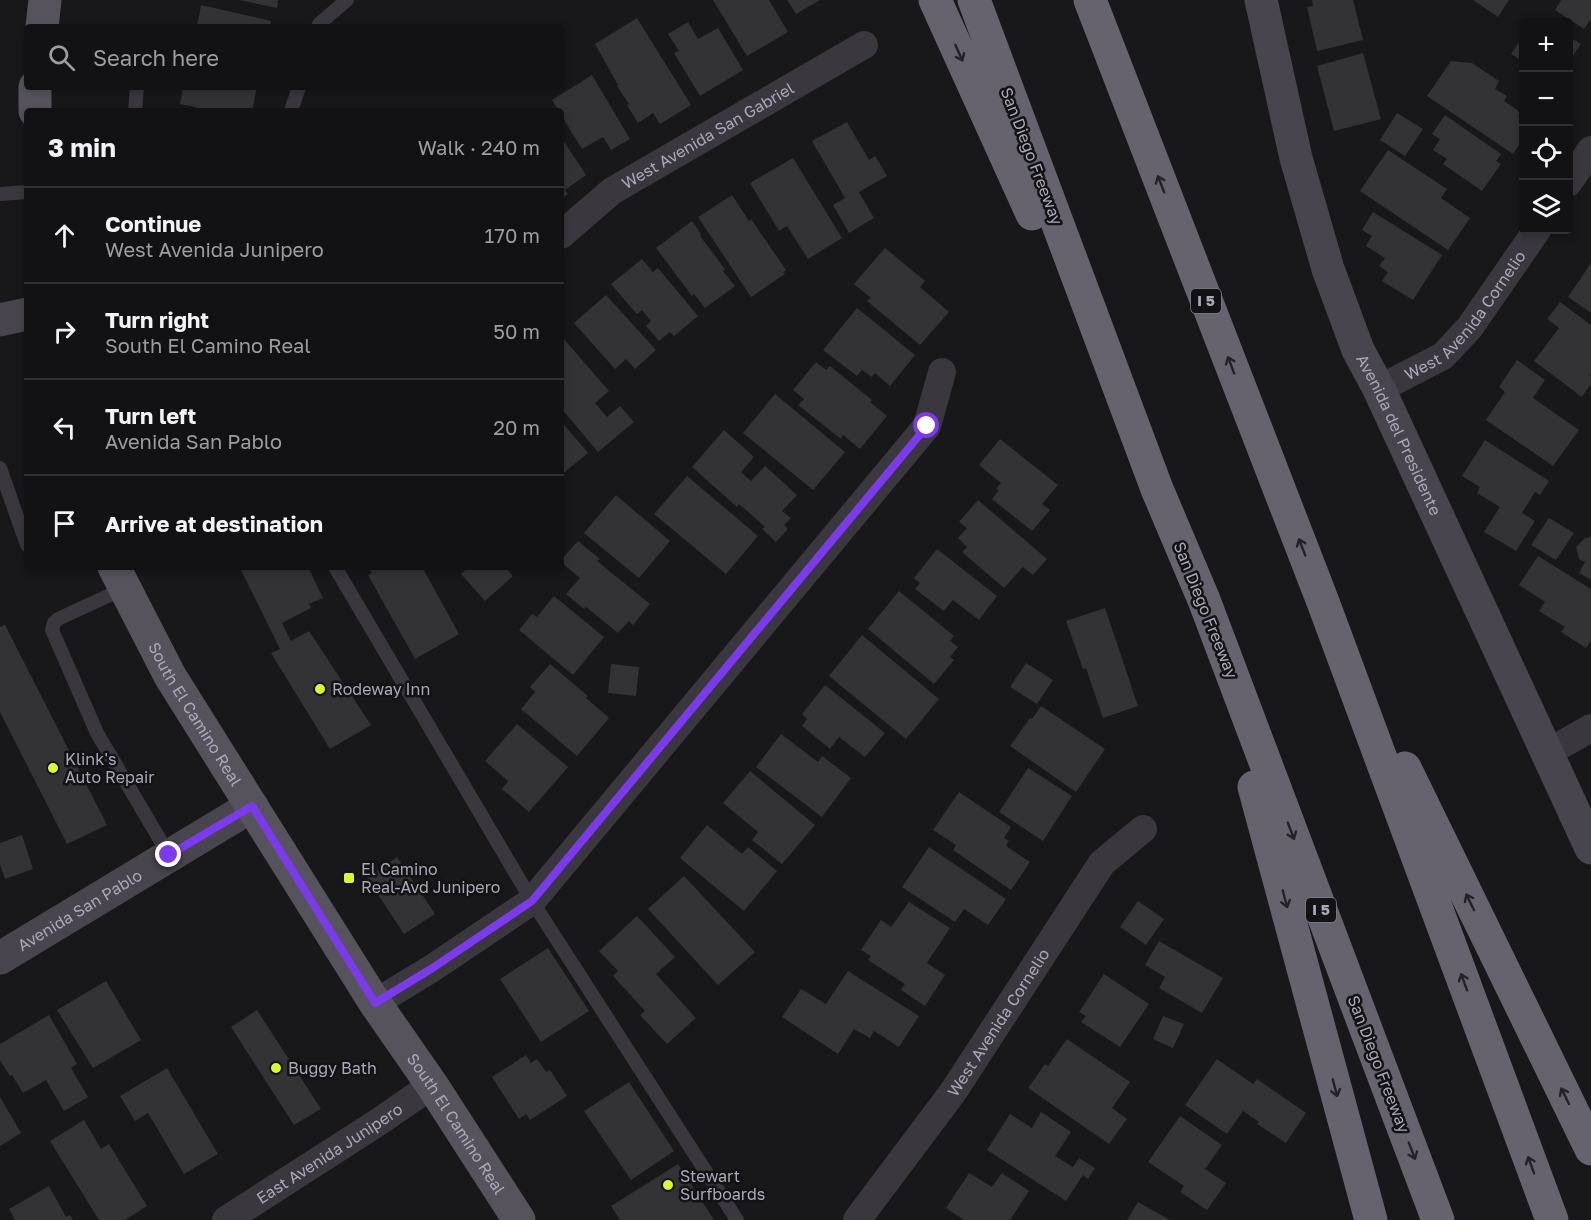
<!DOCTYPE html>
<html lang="en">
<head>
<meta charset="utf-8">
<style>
	:root { --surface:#121113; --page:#1b1a1c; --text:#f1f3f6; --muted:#9c9da0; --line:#313133 }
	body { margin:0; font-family:"Golos Text",sans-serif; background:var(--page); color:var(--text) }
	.controls { position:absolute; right:18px; top:18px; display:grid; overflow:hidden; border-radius:6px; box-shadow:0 3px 9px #0003 }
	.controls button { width:54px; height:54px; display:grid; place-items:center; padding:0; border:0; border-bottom:2px solid var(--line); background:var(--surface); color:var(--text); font:30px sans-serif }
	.stop { position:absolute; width:18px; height:18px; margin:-14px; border:4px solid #7c3aed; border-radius:50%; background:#fff }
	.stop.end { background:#7c3aed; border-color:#fff; box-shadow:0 2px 6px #0008 }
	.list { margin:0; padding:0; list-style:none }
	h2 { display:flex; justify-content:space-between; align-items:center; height:78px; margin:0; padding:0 24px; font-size:26px }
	h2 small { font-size:20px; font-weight:400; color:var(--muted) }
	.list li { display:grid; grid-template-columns:39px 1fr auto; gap:18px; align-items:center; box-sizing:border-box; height:96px; padding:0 24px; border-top:2px solid var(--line) }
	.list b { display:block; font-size:22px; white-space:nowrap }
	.list p { margin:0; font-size:20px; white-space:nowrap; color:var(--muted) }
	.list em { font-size:20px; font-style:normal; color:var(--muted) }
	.icon { flex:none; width:33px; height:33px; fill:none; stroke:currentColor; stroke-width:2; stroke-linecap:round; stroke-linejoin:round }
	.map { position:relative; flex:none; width:1591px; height:1220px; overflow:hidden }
	.search { position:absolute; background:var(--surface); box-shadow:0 3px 9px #0003; left:24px; top:24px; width:540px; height:66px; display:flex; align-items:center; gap:15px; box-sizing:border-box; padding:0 21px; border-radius:6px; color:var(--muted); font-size:22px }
	.panel { position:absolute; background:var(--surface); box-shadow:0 3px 9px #0003; left:24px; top:108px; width:540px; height:462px; border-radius:6px }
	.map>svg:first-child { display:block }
	.building { fill:#333235 }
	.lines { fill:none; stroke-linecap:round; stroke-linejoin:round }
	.lane { stroke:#3a373e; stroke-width:14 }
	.street { stroke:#3a373e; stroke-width:28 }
	.secondary { stroke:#48454e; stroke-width:33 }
	.primary { stroke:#56535d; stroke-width:33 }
	.highway { stroke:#66636f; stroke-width:33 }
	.oneway { stroke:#242226 }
	.route { stroke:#7c3aed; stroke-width:8 }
	.poi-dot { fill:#dbfa2d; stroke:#131214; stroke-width:2 }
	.labels { text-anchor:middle; stroke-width:5; stroke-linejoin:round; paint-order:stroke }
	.shield { fill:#131214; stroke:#7d7b88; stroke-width:1.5 }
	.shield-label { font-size:15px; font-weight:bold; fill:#aba8b9 }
	.street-label { font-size:16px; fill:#aba8b9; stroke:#131214 }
	.poi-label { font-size:16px; fill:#aba8b9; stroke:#131214; text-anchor:start }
</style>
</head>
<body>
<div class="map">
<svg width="1591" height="1220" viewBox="0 0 1591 1220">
	<rect width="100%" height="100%" fill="#181719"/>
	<!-- building -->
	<path class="building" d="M239,0H278L277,8Z
		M713,0H769L788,32L747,56Z
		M787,0H820L796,14Z
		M1312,0H1353L1363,40L1317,51L1307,7L1313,6Z
		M1473,0H1509L1498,17Z
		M1561,0H1591V19L1584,29L1555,10Z
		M201,5L271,21L270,27H197Z
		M637,18L691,105L660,124L653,113L638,123L627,105L629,104L617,86L618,85L595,44Z
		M688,22L698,39L718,28L743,70L700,96L674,53L679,51L668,34Z
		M1524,35V62L1511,54Z
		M1568,36L1581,44L1568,63Z
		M1363,53L1381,119L1334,131L1317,66Z
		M1451,61L1472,63L1499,81L1495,89L1507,96L1504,101L1521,113L1518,116L1524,120V138L1513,154L1427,96Z
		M592,75L630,139L611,150L603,137L582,149L561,115V111H559L552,100Z
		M183,87H257L252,111H196V107L180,104Z
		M1397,113L1423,129L1405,156L1380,140Z
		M1445,115L1501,154L1496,161L1501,164L1482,191L1443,164L1447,159L1433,150L1440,139L1432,134Z
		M847,122L869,160L875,156L887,176L859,192L874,218L849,233L833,205L845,198L812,141Z
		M561,137L586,175L565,190L568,194L561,199Z
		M1388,150L1447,189L1441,198L1470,218L1448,250L1360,191Z
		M793,158L842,238L808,259L787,226L779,231L750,183Z
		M732,195L749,221L751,219L786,270L783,272L785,274L751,297L698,217Z
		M1373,212L1442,255L1413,300L1382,281L1388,272L1379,266L1385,258L1366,246L1372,236L1362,230Z
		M692,221L701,234L700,236L725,269L723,271L735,286L705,308L694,294L692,296L656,248Z
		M885,248L925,281L920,287L949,312L920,345L867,301L871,298L854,284Z
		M642,259L653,272L658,268L698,316L674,336L670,332L659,341L646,326L651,321L642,310L637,314L611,284Z
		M1591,263V313L1568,297Z
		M606,295L656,350L635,369L626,359L615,369L574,323Z
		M1560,302L1591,325V373L1589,375L1591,376V384L1582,397L1534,361L1559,328L1547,319Z
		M857,308L915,355L890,386L875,373L872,377L862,370L857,376L823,350Z
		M563,338L609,391L595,403L607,417L620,406L634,422L598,452L561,408V339Z
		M1517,360L1545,380L1533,398L1579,430L1553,466L1486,420L1505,392L1499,387Z
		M816,362L826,370L830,366L872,400L870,402L887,416L860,449L843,435L841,439L798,405L804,399L793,390Z
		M775,394L845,452L813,490L743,433Z
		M561,421L588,453L561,475Z
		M724,430L754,457L741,472L751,481L765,466L797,495L782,511L791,518L784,525L788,529L776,542L762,529L765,527L739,504L737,507L692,467Z
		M1000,439L1058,485L1042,504L1050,510L1032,531L992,499L999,490L996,489L1001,483L979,465Z
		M1485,440L1549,481L1540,495L1535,492L1522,513L1535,521L1516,551L1484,532L1500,507L1477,493L1480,487L1462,476Z
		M687,476L758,536L726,574L654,514Z
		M616,495L670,541L639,578L584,533Z
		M978,500L1047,559L1033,575L1023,567L1004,588L962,552L967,547L958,538L967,528L959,522Z
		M1549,518L1574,533L1556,560L1531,545Z
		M1591,537V580L1579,573L1585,562L1579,559L1576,547L1585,538Z
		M578,541L600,559L597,561L650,604L633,625L629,621L618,633L586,607L584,609L566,594L580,578L561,562V560Z
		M937,549L997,596L979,620L953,600L944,611L915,589L920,583L914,578Z
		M1538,556L1591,589V641L1586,648L1561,632L1565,627L1539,611L1545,602L1519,585Z
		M246,567H308L323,598L309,604L311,608L282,623L291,641L309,631L371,725L330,749L271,653L280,649L241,570Z
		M368,567H422L459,634L415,659L368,575L372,573Z
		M469,567H505L513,576L485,601L461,574Z
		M899,591L954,636L950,641L958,647L950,657L954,660L934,684L868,629Z
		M554,596L604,637L573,675L519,630L532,614L537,617Z
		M1105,608L1138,706L1103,718L1086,668L1083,669L1066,621Z
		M5,625L107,825L67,844L0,712V627Z
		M862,635L939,699L906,739L829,676Z
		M1026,663L1053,680L1037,704L1010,687Z
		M550,664L588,696L586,698L609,718L577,756L521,709L535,692L530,687Z
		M611,664L639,667L636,696L608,693Z
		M825,685L885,733L865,757L839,737L830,749L802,726L807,719L802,714Z
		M1041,706L1105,749L1076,792L1010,746L1030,718L1032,719Z
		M517,724L568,767L529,812L502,789L508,781L485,761Z
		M781,734L818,762L822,756L851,778L822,817L756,767Z
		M1028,768L1072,796L1043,841L999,812Z
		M750,771L815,825L782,864L752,840L758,832L723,803Z
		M959,792L1011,827L1004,838L1009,841L1006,846L1030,862L1011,890L953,850L956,845L933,830Z
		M707,825L742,854L748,847L777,871L744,911L680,858Z
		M22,835L33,869L5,879L0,864V843Z
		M929,847L1006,899L988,925L964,909L955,922L902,887Z
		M397,857L435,914L404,934L367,878Z
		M684,876L755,952L718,985L648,909Z
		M1138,901L1164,919L1146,945L1120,927Z
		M909,902L950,928L927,963L945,975L925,1006L901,990L905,984L868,960L871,956L861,950L881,920L891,927Z
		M637,916L675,957L656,974L696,1018L667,1044L640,1015L645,1011L613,976L618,971L599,951Z
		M1159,941L1223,978L1202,1013L1159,988L1165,977L1145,965Z
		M548,948L589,1011L541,1042L500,979Z
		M848,971L919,1016L899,1047L874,1031L870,1038L854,1029L838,1054L782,1017L801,989L826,1004Z
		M1104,974L1149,1004L1120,1047L1081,1022L1086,1016L1079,1012Z
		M106,981L141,1040L93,1068L57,1010Z
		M257,1010L321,1109L294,1125L231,1027Z
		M49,1015L77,1064L71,1068L88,1097L64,1111L46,1080L23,1093L12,1075L10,1076L0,1060V1044Z
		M1163,1016L1184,1024L1173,1048L1153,1039Z
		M1067,1039L1130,1082L1112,1108L1127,1119L1109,1144L1028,1088L1045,1064L1048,1066Z
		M526,1055L531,1063L537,1059L546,1072L550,1070L567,1096L530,1120L526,1114L519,1119L492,1077Z
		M1217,1059L1253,1084L1257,1079L1306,1113L1286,1143L1257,1124L1259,1122L1243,1111L1227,1134L1185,1105Z
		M167,1068L218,1154L184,1174L148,1113L135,1121L120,1096Z
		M629,1082L674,1151L631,1180L584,1111Z
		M0,1097L21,1133L0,1146Z
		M1041,1112L1071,1132L1055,1156L1073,1167L1079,1158L1095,1168L1088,1179L1083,1175L1066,1201L987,1150L1010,1114L1032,1128Z
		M1180,1116L1222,1145L1205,1169L1226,1183L1207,1210L1180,1192L1184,1186L1148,1162Z
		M84,1120L101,1149L109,1144L147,1206L125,1220H99L50,1141Z
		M678,1164L714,1220H620L611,1206Z
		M969,1173L992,1187L1002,1173L1029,1191L1010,1220H964L946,1208Z
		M49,1186L66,1217L70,1215L73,1220H15L9,1209Z
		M1138,1202L1170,1220H1127Z"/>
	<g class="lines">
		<!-- lane -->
		<path class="lane" d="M318,27L319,24L347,0
			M135,111L137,87
			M291,111L299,87
			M0,194L27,192
			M0,468L27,545
			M335,567L532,901L737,1220
			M125,588L58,619L54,623L52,630L97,733L169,855"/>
		<!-- street -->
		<g class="street">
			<path d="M1568,183L1591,150"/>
			<path id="s1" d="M561,235L612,191L864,45"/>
			<path id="s2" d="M1379,389L1443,356L1470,327L1537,230"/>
			<path d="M1547,753L1591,728"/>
			<path d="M375,1003L431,969L532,901L927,426L942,372"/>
			<path id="s3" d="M226,1220L380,1121L432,1085"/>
			<path id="s4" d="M857,1220L953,1092L1102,863L1143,829"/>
		</g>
		<!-- secondary -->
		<g class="secondary">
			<path id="s5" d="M1261,0L1296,158L1328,269L1358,350L1379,389L1591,848"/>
			<path d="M0,320L27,314"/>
			<path id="s6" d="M0,958L252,806"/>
		</g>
		<!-- primary -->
		<g class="primary">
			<path d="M42,27L45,0"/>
			<path d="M35,111V87"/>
			<path id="s7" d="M114,567L170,676L375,1003L432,1085L519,1220"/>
		</g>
		<!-- highway -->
		<path class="highway" d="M935,0L1032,214
			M974,0L1157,489L1204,600L1438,1220
			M1090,0L1323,602L1552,1220
			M1405,768L1591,1149
			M1254,787L1371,1220"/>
	</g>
	<!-- one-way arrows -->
	<defs><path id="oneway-shaft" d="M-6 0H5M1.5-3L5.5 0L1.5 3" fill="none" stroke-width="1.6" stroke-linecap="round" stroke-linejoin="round" transform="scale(1.5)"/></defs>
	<g class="oneway">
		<use href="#oneway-shaft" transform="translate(959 53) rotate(66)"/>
		<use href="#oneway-shaft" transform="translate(1161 184) rotate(-111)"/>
		<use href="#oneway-shaft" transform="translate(1231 365) rotate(-111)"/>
		<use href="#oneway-shaft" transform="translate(1302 547) rotate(-111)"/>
		<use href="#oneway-shaft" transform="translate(1291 831) rotate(69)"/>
		<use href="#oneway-shaft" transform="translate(1285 899) rotate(75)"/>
		<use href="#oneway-shaft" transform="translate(1470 902) rotate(-116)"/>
		<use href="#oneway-shaft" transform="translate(1464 982) rotate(-110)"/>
		<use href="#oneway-shaft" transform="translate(1335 1088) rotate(75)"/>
		<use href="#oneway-shaft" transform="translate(1565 1096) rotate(-116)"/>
		<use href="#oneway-shaft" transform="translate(1412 1151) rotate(69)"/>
		<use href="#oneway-shaft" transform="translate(1531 1165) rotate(-110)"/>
	</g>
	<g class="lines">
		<!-- route -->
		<path class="route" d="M169,855L252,806L375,1003L431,969L532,901L927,426"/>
	</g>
	<!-- markers -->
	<g class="poi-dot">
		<circle cx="320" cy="689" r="6"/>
		<circle cx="53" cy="768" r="6"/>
		<rect x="343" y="872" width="12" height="12" rx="3"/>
		<circle cx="276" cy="1068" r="6"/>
		<circle cx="668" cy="1185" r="6"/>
	</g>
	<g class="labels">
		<!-- shield labels -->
		<g class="shield">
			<rect x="1191" y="289" width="30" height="24" rx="4.5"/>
			<rect x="1306" y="898" width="30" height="24" rx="4.5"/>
		</g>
		<g class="shield-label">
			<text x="1206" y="306">I 5</text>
			<text x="1321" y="915">I 5</text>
		</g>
		<!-- street labels -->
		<g class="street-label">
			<text dy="6" stroke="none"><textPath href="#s1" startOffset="178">West Avenida San Gabriel</textPath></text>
			<text transform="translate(1032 156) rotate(69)" y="6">San Diego Freeway</text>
			<text dy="6" stroke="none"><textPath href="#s2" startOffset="116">West Avenida Cornelio</textPath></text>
			<text dy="6" stroke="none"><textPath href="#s5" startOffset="458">Avenida del Presidente</textPath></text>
			<text transform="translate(1206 610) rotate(68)" y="6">San Diego Freeway</text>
			<text dy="6" stroke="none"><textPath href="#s7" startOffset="168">South El Camino Real</textPath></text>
			<text dy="6" stroke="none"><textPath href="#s6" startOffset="93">Avenida San Pablo</textPath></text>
			<text dy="6" stroke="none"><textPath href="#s4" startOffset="243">West Avenida Cornelio</textPath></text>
			<text transform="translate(1379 1064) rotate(69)" y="6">San Diego Freeway</text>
			<text dy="6" stroke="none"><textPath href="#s7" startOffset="654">South El Camino Real</textPath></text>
			<text dy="6" stroke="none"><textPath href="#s3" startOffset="123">East Avenida Junipero</textPath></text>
		</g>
		<!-- poi labels -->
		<g class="poi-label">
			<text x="332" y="695">Rodeway Inn</text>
			<text x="65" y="765">Klink's<tspan x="65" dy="18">Auto Repair</tspan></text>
			<text x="361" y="875">El Camino<tspan x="361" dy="18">Real-Avd Junipero</tspan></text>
			<text x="288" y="1074">Buggy Bath</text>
			<text x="680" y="1182">Stewart<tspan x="680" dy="18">Surfboards</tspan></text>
		</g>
	</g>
</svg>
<div class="controls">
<button>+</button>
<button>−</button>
<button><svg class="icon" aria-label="locate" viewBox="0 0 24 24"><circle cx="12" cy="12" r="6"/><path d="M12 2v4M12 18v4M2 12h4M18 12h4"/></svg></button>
<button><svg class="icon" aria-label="layers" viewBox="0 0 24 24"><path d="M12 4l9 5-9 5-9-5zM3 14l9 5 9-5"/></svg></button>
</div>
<div class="stop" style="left:927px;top:426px"></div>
<div class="stop end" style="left:169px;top:855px"></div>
<div class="search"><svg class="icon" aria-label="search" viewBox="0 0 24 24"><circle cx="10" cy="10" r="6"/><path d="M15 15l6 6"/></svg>Search here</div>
<section class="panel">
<h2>3 min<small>Walk · 240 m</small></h2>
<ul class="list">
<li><svg class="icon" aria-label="ahead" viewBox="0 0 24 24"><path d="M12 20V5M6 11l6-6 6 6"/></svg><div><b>Continue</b><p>West Avenida Junipero</p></div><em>170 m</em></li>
<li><svg class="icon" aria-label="right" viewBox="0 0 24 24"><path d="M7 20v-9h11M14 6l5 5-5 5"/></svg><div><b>Turn right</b><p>South El Camino Real</p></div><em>50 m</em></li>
<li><svg class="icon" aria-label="left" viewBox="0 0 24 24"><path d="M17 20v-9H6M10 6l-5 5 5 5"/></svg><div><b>Turn left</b><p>Avenida San Pablo</p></div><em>20 m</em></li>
<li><svg class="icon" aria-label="arrive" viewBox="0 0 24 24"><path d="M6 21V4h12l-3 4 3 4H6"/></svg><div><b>Arrive at destination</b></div></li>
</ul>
</section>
</div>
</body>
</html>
